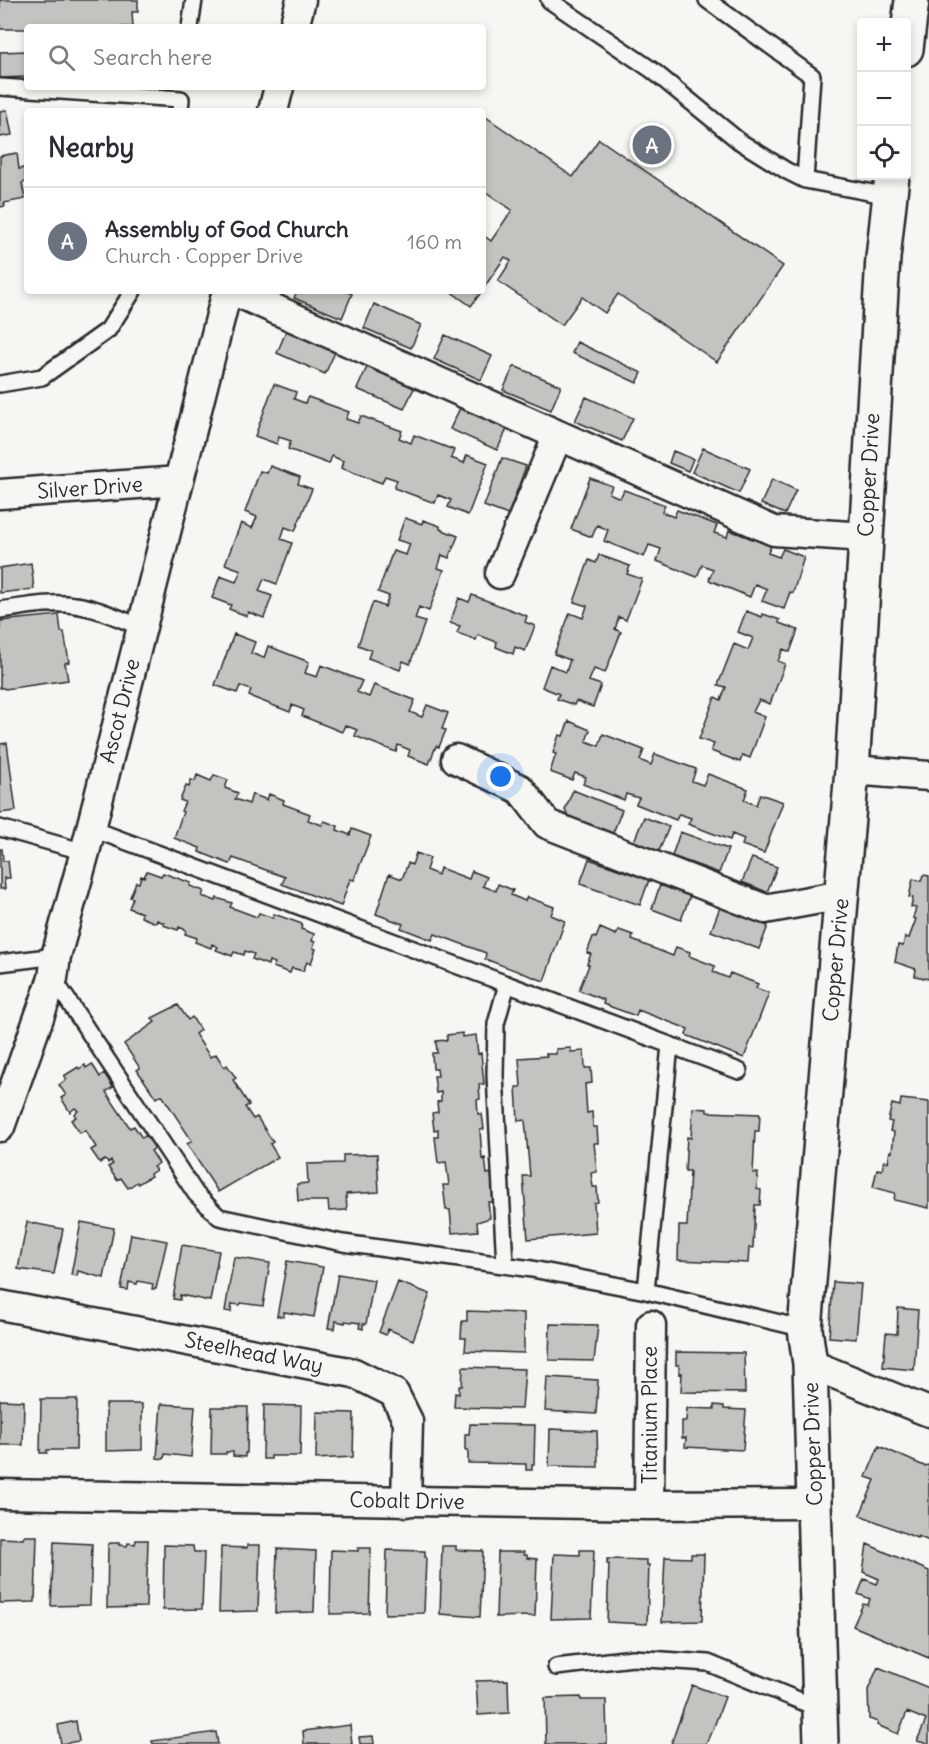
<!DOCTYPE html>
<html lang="en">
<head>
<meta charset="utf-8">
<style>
	:root { --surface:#fff; --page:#f7f7f7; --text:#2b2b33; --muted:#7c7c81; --line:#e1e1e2; --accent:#1f6fb2 }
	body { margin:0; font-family:Delius,sans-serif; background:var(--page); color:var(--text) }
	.controls { position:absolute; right:18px; top:18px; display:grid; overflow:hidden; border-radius:6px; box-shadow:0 3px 9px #0003 }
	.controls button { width:54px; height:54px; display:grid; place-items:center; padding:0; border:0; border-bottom:2px solid var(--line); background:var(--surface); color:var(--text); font:30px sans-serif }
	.you { position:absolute; left:501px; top:777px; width:21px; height:21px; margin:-15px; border:4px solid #fff; border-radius:50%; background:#1a73e8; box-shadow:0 0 0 9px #1a73e833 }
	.badge { display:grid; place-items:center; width:39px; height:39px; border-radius:50%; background:var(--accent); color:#fff; font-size:20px; font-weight:700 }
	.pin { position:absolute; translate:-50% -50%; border:3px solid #fff; box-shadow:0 2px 6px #0006 }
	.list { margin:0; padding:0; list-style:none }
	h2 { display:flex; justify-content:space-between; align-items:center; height:78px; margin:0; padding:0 24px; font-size:26px }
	h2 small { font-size:20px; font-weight:400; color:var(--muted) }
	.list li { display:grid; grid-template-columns:39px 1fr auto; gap:18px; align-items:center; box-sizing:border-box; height:108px; padding:0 24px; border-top:2px solid var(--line) }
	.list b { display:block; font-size:22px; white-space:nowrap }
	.list p { margin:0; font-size:20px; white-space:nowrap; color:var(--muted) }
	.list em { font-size:20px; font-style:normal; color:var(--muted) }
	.icon { flex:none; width:33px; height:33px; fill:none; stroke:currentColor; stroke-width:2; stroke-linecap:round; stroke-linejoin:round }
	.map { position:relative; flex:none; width:929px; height:1744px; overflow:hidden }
	.search { position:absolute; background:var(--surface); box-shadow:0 3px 9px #0003; left:24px; top:24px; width:462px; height:66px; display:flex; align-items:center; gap:15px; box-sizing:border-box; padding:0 21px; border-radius:6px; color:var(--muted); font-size:22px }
	.panel { position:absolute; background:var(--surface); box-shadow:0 3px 9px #0003; left:24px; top:108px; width:462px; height:186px; border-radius:6px }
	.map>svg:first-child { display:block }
	.building { fill:#c3c3c0; stroke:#2b2b2b; stroke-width:1.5 }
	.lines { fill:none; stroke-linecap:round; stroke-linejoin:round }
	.service-casing { stroke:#2b2b2b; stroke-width:20 }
	.minor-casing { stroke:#2b2b2b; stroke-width:33 }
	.tertiary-casing { stroke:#2b2b2b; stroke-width:38 }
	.service { stroke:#f6f6f2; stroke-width:15 }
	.minor { stroke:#f6f6f2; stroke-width:28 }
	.tertiary { stroke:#f6f6f2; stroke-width:33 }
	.labels { text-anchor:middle; stroke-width:5; stroke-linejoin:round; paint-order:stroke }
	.street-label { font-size:21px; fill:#2b2b2b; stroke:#f6f6f2 }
</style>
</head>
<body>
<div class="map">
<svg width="929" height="1744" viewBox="0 0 929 1744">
	<rect width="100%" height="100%" fill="#f6f6f2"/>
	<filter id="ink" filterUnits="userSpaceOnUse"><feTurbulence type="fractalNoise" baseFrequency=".0167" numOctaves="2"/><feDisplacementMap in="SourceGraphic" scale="12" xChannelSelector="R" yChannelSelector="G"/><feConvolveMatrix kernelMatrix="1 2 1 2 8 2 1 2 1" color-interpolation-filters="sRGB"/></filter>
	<g filter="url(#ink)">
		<!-- building -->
		<path class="building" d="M0,0H138V12H132L133,27H27V29H0Z
			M27,51V77L0,78V52Z
			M7,110L12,135L0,137V111Z
			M483,115L573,177L599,139L783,266L717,362L618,294L605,313L582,297L562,325L498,281L511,261L505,257L483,289V235L491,241L512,210L483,190Z
			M17,153L19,169L24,168L26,182L22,183L25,199L4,203L5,206L0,207V156Z
			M297,291H345L352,294L342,318L294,298Z
			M450,291H482L471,306Z
			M374,304L421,325L411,348L364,328Z
			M287,329L336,350L325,374L277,353Z
			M445,335L492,356L481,380L434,359Z
			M577,342L642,373L637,383L572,353Z
			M368,365L415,386L404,409L357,389Z
			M514,366L561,386L551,410L503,390Z
			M274,384L296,392L294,399L305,403L308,397L349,412L346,419L358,423L361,416L402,431L399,438L411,443L414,435L454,450L451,458L464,463L467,455L488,463L468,515L448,507L451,500L438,495L435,503L394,488L397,480L385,476L382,483L341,468L343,461L332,456L329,464L288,449L291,441L279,437L277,444L255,436Z
			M586,397L633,418L622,441L575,421Z
			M461,406L508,427L497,450L450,429Z
			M703,448L750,469L739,493L692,472Z
			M673,451L693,459L688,471L669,463Z
			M502,458L526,466L508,515L484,506Z
			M270,466L300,477L298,484L312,489L295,531L285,527L281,539L292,543L277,584L264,579L259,591L272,596L264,618L248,612L247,616L229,609L231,605L212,598L220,576L236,582L241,570L225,564L241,523L252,528L257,517L245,512L260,471L267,473Z
			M590,478L612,486L609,493L620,498L624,490L665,505L662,512L674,517L677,510L717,525L714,533L727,537L729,530L771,546L768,553L779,557L783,549L804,557L793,593L790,592L784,609L762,601L767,589L755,584L750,597L709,580L713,569L702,565L697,577L657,561L661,549L649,545L644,557L604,541L608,530L597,525L592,537L571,529Z
			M772,479L796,490L785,514L761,504Z
			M405,518L422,524L423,520L440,526V529L458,536L449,558L442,555L438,568L444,570L429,611L419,607L415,619L425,622L410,664L403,661L400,670L368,658L371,650L358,645L373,602L385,607L389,596L378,592L393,551L406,555L410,544L397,540Z
			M599,555L630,566L627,574L642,579L626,620L619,617L615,629L621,632L605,673L594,669L589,681L601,685L593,707L576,701L574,705L557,699L559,694L542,687L550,665L566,672L570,660L554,654L570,613L583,618L587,606L574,602L589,560L596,563Z
			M31,563L34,589L0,593V568Z
			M472,595L527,616L525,622L535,626L525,651L515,647L513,654L496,647L497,642L478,635L476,640L457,633L460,626L450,623L459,598L469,602Z
			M746,611L762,617L763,614L780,620L779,623L798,630L790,652L783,649L778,661L785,664L770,704L759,700L753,712L765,717L750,758L743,755L740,762L711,751L714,744L699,739L715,697L721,700L726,687L718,685L734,644L748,650L753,638L738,632Z
			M59,615L61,632H64L69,662L65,663L68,680L5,689L4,688H0V621Z
			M234,634L255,642L251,653L264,658L268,646L309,662L305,673L317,677L321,665L362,681L357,692L369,697L374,685L415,700L410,712L422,717L427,705L448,713L442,729L446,730L439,747L436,746L429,764L408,756L410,750L398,745L396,752L355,736L357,730L345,725L342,732L302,716L304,710L292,705L290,712L249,696L251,690L240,686L237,693L215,685Z
			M569,721L590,730L586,741L599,746L603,734L644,750L640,760L651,765L655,754L696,769L692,781L703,785L708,774L748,789L744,800L756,805L760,794L783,802L764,853L742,845L744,839L732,834L730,840L688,824L691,818L679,814L676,820L636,804L639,798L626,794L624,800L583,784L586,777L575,773L572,780L550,772L556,754L553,753L559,735L563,736Z
			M7,743L16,811L0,813V744Z
			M197,775L211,781L214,775L228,780L225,788L238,793L235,799L249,804L252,794L267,800L269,794L284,800L283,804L310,814L308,820L322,825L324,821L338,826L337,830L350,835L352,829L371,836L354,880L350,879L341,906L282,884L285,877L233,858L230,864L199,852L200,848L174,838L183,812L181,811L185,802L180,800L186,786L189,787L191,780L195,781Z
			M573,790L622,810L613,833L568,816L565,810Z
			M644,817L669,827L659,851L634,841Z
			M680,832L728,849L719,873L672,856Z
			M0,849H2L3,861H8L10,878H4L5,889H0Z
			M416,853L430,858L426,870L438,875L440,868L469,879L472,871L487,877L483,886L496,891L498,884L513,890L511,895L525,901L527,897L554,907L551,915L565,921L544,981L485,959L486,953L435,934L432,940L401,928L403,924L376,914L389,874L402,879L408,863L412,865Z
			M752,858L777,867L767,892L742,882Z
			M589,859L649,880L640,905L580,884Z
			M147,871L161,876L163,873L191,883L190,886L204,891L202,896L216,901L217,898L232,903L230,907L257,917L259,913L273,918L274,914L302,924L301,929L314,934L312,941L315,942L313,948L316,949L311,963L307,962L303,971L292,968L290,973L273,967L275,963L269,961L268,965L252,959L254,954L245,951L244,955L234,952L232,956L216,950L218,947L212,944L211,948L195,942L197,938L185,934L186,930L179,927L178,930L163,925L164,923L157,920L156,923L141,917L142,913L129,908L133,898L130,897L136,882L139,883L141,876L144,877Z
			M923,875L929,876V979L915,976L916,969L895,962L898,945L903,946L905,937L909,938L916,919L913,918L916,908L911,907L913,898L909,897L913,879L921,881Z
			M660,885L690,896L681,920L652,909Z
			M720,907L768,926L759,949L711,931Z
			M600,928L616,935L619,930L633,935L632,940L673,956L676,947L690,952L689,956L715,966L713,972L728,978L730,973L758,984L756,988L769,993L744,1058L686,1035L688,1029L638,1010L636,1016L603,1004L604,1000L579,990L589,965L587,964L591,954L587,953L593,937L596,938Z
			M178,1005L188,1020L192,1017L200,1030L195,1034L210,1057L216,1054L224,1067L227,1065L236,1078L233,1080L249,1105L245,1107L253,1119L257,1117L273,1142L270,1144L278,1157L218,1192L187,1144L192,1141L162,1095L156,1098L137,1070L140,1068L124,1044L155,1022L152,1018Z
			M462,1033V1037L476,1035L478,1054L481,1053L484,1084H479L480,1099L477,1100L478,1114H482L484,1129L480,1130L482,1159L485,1158L487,1174L491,1173L494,1202H488L490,1218L477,1222L478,1231L452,1233L450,1210H446L443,1185H449L446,1162L438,1163L435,1137H438V1129L434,1130L432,1113L438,1112L437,1102L441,1101V1092L436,1093L434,1076H438L437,1069H433L432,1053H437L436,1041L447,1040V1035Z
			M571,1048V1052L584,1051L585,1068H591L592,1083L585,1084L587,1113L592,1112L593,1127H597L598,1143H594L597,1172L591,1173L593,1187H597L598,1202L594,1203L596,1233L528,1239L523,1176H530L525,1120L518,1121L516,1087H521L519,1058L547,1056L546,1054H556V1049Z
			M92,1064L100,1077L104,1073L113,1087L106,1092L130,1128L134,1126L142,1138L146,1135L155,1148L151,1151L159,1163L153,1167L156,1170L150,1174L151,1176L138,1184L137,1182L128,1188L121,1178L117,1180L108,1167L113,1164L111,1161L108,1163L105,1160L100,1163L91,1150L96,1147L85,1130L80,1133L71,1120L76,1117L74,1114L78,1111L75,1108L70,1112L61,1098L66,1095L59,1085L67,1079L64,1076L78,1067L79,1069L85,1065L86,1068Z
			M901,1099L929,1102V1208L894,1200L895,1193L873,1187L877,1169L882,1170L884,1161L888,1162L890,1151L892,1152L894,1132L890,1131L892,1122L888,1121L892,1104L900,1106Z
			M693,1108L707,1109V1112L760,1114L759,1131H755L753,1173H758L757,1189L761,1190L760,1205H755L753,1248H749L748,1263L678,1260L679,1226H687L690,1171H685L687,1137L691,1138Z
			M377,1154L379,1192L346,1194L347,1210L329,1211L328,1201H298L297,1184L308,1183L307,1164L343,1163V1155Z
			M27,1222L63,1229L54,1274L18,1269Z
			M81,1222L114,1228L104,1278L78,1271L77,1276L71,1275Z
			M131,1234L167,1241L156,1289H152L153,1284L138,1281L137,1284L129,1282L128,1290L121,1289Z
			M182,1245L219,1251L210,1301L180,1295V1300L173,1299Z
			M234,1257L270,1263L263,1306L241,1303L240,1305L232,1304L231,1312L225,1311Z
			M287,1261L323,1267L314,1317L284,1312V1317L277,1316Z
			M338,1274L374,1280L366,1324H363V1329L359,1328L360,1323L345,1321V1323L336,1321L335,1329L328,1328Z
			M398,1282L430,1294L413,1340L388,1329L386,1335L379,1332Z
			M833,1282L861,1284L856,1339L829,1337Z
			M898,1308L918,1310L914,1370L883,1367L886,1333L897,1334Z
			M467,1311L524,1313V1353L465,1351L466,1338H461L462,1321H467Z
			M550,1324L598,1325L594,1361L549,1360Z
			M676,1352L744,1353L745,1393L681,1392L682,1373L679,1374V1365H676Z
			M463,1367L525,1369L522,1409L454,1407L455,1393L459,1394V1386H462Z
			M547,1377L598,1380L596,1414L545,1411Z
			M41,1399H77L76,1450H47V1453H40Z
			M0,1400L24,1401L23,1445H2L0,1447Z
			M106,1404H142V1450L106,1451Z
			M161,1404L195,1406L191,1457L165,1454L164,1459L157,1458Z
			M264,1405L301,1406L300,1456H271V1459H263Z
			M714,1405L724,1406V1409L746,1410L743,1450L685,1447L686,1438H682V1421H686L687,1408L714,1409Z
			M212,1407H248L247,1453H245V1457L233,1456V1452H226V1454H211Z
			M317,1412L354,1413L353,1457L316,1459Z
			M470,1424L535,1425L534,1464H532V1470H526V1464L468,1463V1450H465V1434H469Z
			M550,1429L597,1431L598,1467L549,1466Z
			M879,1446L924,1466L929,1465V1541L918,1536L917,1538L860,1515L875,1480L866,1477Z
			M24,1536H37L35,1602L0,1603V1538L23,1539Z
			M136,1540H148L146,1607L107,1608L108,1545L110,1543H119V1545L127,1546L128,1543L135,1544Z
			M54,1542L92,1544L90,1605L51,1606Z
			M867,1544L929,1571V1658L853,1626L863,1604L868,1605L870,1599L858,1594L864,1579L877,1584L879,1579L863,1572Z
			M164,1545L193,1546L194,1552H204L202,1609L163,1610Z
			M247,1545H260L258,1611L219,1612L221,1547L247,1548Z
			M442,1546H456V1550L483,1551L480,1617L440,1614Z
			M358,1548H371L369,1613L330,1614L331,1550L358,1551Z
			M277,1549L316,1551L314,1612L275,1613Z
			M387,1550L425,1551V1557H426L424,1613L385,1614Z
			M580,1550H594L591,1618L551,1619L554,1554L580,1555Z
			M498,1552H524V1555H527V1558L537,1559L535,1616L496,1617Z
			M691,1554H704L702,1621L662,1622L665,1557L691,1558Z
			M607,1559L647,1560V1565H649L647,1624L607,1622L609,1564H607Z
			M878,1667L929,1688V1744L917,1741L926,1720L907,1712L898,1734L877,1725L878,1722L869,1719L868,1690Z
			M508,1680L509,1713L478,1715L476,1681Z
			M692,1685L725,1697L712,1732H711L706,1744H671Z
			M581,1697V1700H606L607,1744H546L545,1698Z
			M76,1721L79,1741L61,1744L58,1725Z
			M350,1725L352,1744H304L303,1731Z
			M216,1732L218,1744H153L152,1741Z
			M373,1736L374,1744H360L359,1737Z"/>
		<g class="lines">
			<defs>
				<path id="service" d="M549,0L652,70L739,141L787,171L805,180L889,196
					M707,0L812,76L805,180
					M190,27L194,0
					M0,87L181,99L180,111
					M0,384L42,377L108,330L133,291
					M0,610C24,607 50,601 75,605C98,608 120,619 141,627
					M0,828L85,852
					M90,828L739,1071
					M0,963L56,956
					M53,978L196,1194L219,1217L343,1243L532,1269L646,1291L805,1329
					M505,1265L495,1075L496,1024L507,984
					M646,1291L670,1045
					M556,1667L633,1658L708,1663L820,1709"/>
				<path id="minor" d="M294,27L301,0
					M273,111L279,87
					M234,291L774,531L866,537
					M0,494L179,481
					M500,574L558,435
					M456,759L520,789L547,824L765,909L842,895
					M852,770L929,776
					M0,1127L53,978L56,956L85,852L227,291
					M0,1305L354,1373L394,1393L408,1421L406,1502
					M810,1364L929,1412
					M0,1494L649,1505L814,1504
					M649,1505L651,1325"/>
				<path id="tertiary" d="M906,49L912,0
					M821,1744L810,1364L805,1329L852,770L883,258L892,176"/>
			</defs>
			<!-- service casing -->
			<use href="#service" class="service-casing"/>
			<!-- minor casing -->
			<use href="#minor" class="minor-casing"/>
			<!-- tertiary casing -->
			<use href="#tertiary" class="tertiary-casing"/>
			<!-- service -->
			<use href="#service" class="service"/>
			<!-- minor -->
			<use href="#minor" class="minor"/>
			<!-- tertiary -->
			<use href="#tertiary" class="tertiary"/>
		</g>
	</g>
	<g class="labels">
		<!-- street labels -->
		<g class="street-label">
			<text transform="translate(869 475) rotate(-87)" y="7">Copper Drive</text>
			<text transform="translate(90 488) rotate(-4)" y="7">Silver Drive</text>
			<text transform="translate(120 711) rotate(-76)" y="7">Ascot Drive</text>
			<text transform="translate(836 960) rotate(-85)" y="7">Copper Drive</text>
			<text transform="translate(254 1353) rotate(11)" y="7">Steelhead Way</text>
			<text transform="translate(650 1415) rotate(-90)" y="7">Titanium Place</text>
			<text transform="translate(813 1444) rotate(-92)" y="7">Copper Drive</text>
			<text transform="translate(407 1501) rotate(1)" y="7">Cobalt Drive</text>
		</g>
	</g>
</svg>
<div class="controls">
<button>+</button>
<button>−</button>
<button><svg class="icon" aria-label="locate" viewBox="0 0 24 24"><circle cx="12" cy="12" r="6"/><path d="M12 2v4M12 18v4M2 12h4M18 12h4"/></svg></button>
</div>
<div class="you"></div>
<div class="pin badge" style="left:652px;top:145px;background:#6b7280">A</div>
<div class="search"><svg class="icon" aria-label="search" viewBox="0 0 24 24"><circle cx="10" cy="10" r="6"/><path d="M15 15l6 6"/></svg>Search here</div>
<section class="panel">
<h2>Nearby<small></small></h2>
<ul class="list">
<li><span class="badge" style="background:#6b7280">A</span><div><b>Assembly of God Church</b><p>Church · Copper Drive</p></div><em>160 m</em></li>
</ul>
</section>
</div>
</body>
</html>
